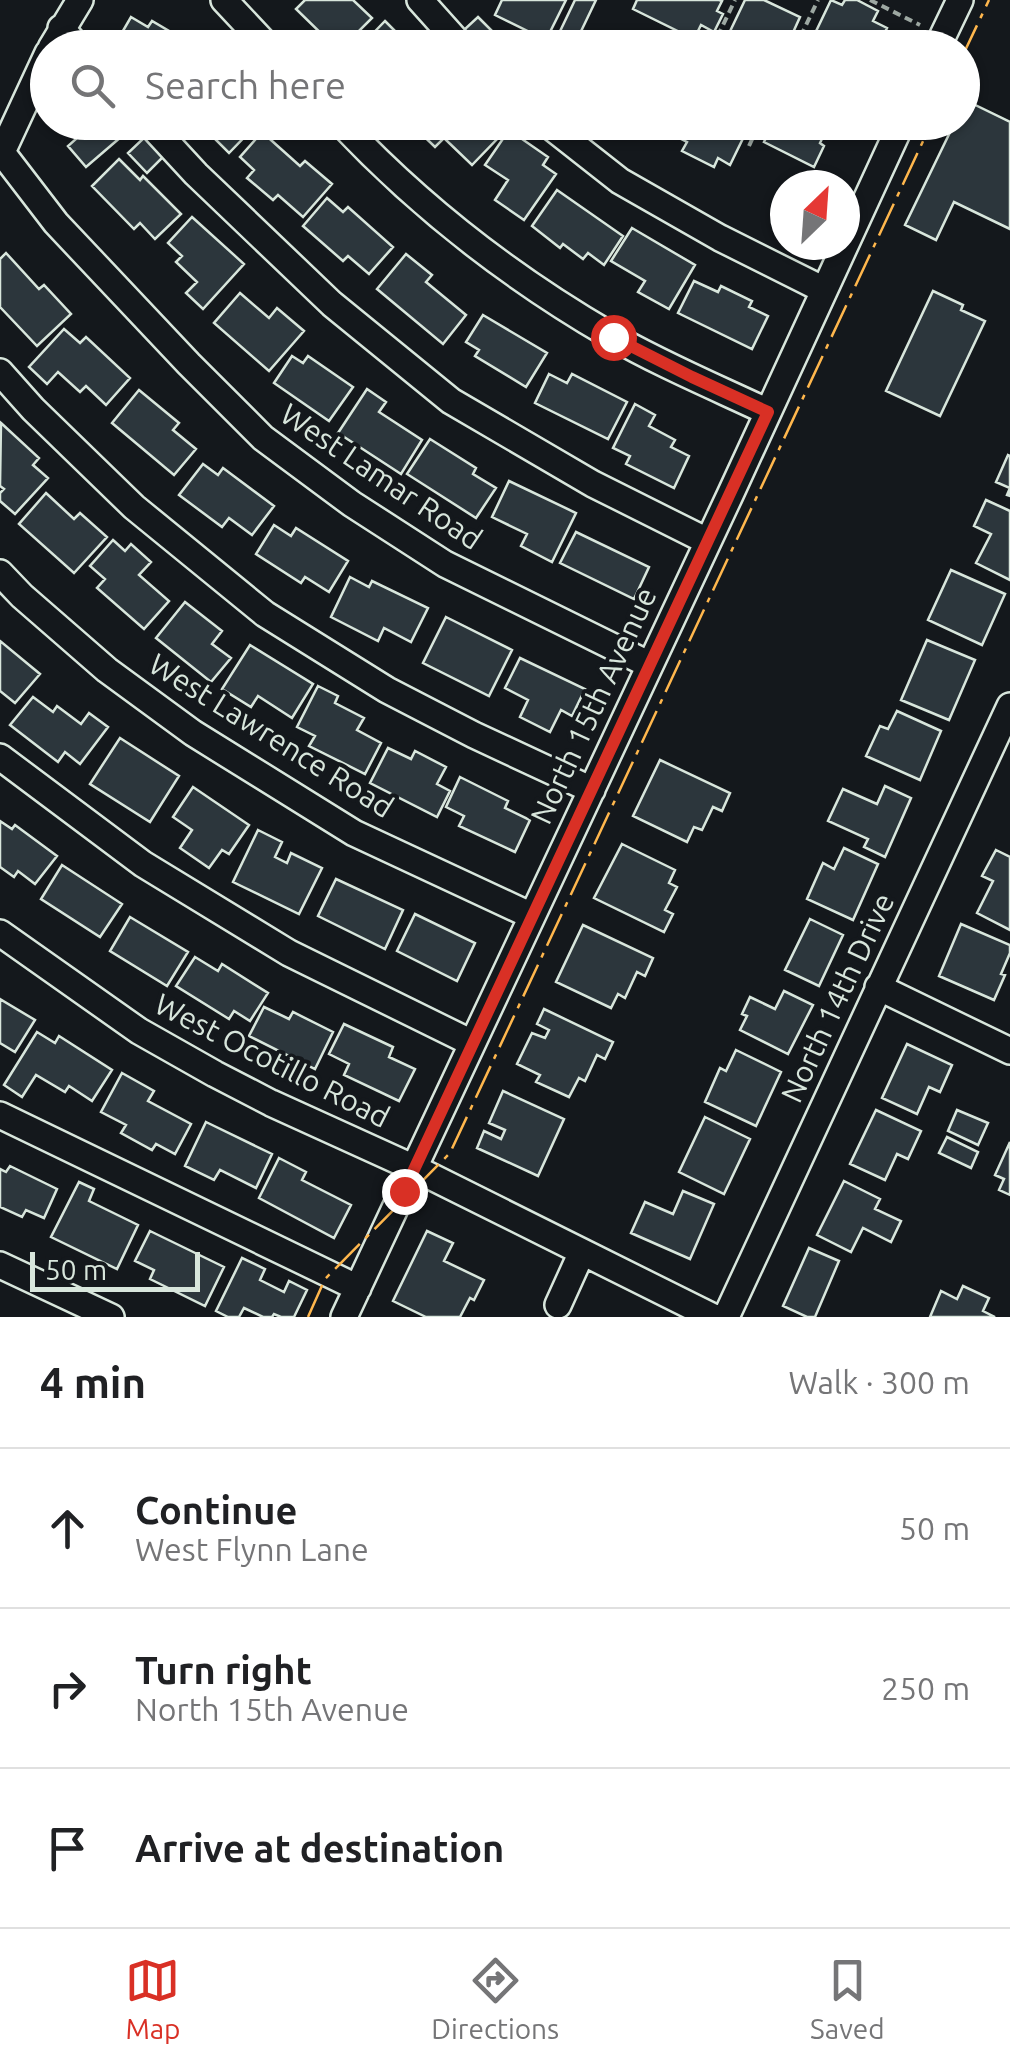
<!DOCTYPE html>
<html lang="en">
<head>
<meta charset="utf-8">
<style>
	:root { --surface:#fff; --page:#f2f2f2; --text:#202124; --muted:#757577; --line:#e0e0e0; --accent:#d93025 }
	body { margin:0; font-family:Ubuntu,sans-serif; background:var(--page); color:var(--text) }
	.compass { position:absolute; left:770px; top:170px; width:90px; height:90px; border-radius:50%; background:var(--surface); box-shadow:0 2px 8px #0004; rotate:25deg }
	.scale { position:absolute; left:30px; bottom:25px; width:170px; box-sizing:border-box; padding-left:10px; border:5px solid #d8e6dc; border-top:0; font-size:28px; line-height:35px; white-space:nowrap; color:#d8e6dc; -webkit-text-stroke:8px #14181c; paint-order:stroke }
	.stop { position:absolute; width:30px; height:30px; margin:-22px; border:8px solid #d93025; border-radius:50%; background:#fff }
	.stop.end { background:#d93025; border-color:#fff; box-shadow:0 2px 10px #0008 }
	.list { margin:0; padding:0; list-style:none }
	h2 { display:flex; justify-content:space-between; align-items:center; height:130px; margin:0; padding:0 40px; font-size:42px }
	h2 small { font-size:32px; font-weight:400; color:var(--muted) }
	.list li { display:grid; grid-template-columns:65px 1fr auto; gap:30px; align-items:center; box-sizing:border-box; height:160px; padding:0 40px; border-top:2px solid var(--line) }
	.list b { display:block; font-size:38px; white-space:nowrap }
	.list p { margin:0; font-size:32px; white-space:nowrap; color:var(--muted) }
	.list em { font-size:32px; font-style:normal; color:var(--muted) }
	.icon { flex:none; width:55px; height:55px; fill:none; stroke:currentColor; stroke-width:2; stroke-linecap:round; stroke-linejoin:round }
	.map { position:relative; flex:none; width:1010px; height:1317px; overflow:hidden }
	.search { position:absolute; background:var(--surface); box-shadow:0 2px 8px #0004; left:30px; right:30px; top:30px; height:110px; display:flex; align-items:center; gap:25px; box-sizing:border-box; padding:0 35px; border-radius:55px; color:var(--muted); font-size:38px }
	.sheet { height:610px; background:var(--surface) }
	nav { display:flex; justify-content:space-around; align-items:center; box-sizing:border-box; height:140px; border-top:2px solid var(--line); background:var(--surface); font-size:28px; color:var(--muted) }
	nav a { display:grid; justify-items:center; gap:5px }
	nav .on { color:var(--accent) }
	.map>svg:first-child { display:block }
	.building { fill:#2c363c; stroke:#d8e6dc; stroke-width:2.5 }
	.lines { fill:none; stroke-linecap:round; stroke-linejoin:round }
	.minor-casing { stroke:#d8e6dc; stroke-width:30 }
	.path { stroke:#9da8a2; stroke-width:4; stroke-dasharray:8 5; stroke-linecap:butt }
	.minor { stroke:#14181c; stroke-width:25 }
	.power { stroke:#ffb74d; stroke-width:2.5; stroke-dasharray:35 8 5 8; stroke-linecap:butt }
	.route { stroke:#d93025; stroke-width:12 }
	.labels { text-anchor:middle; stroke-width:8; stroke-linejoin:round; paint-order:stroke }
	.street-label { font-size:30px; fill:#d8e6dc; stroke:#14181c }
</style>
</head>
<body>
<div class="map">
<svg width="1010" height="1317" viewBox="0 0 1010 1317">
	<rect width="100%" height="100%" fill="#14181c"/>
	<!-- building -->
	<path class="building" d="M305,0H353L372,18L342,48H336L296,9Z
		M502,0H566L546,40L495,15Z
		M575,0H596L573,48H552Z
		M637,0H719L722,1L717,11L723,14L714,32L701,25L694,39L633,9Z
		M745,0H764L800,17L786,48H722Z
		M831,0L842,5L845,0H857L878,11L873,21L887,28L877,48H808Z
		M131,17L148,27L152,21L198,48H113Z
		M478,17L509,48H484L465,29Z
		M385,21L403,39L396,46L397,48H359Z
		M621,36L644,46V48H611L614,40Z
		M965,100L1010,122V229L954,202L936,240L905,225L955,122H962V106Z
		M77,122H122L129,130L86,167L68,146L85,131Z
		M198,122H259L229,153Z
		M486,122L500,136L472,165L444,138L435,147L410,123Z
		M682,122H751L730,165L718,158L714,167L682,151L687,142L675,136Z
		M774,122H830L820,143L824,146L814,167L764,142Z
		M509,130L548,157L543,165L556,174L524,220L495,200L508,180L485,165Z
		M262,132L300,166L305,161L332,184L303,217L278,195L273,200L247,178L254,170L240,157Z
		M147,135L166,154L147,173L128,153Z
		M119,159L140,180L143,176L181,214L155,239L140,223L134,229L92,186Z
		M557,190L623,236L604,265L588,253L583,259L563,244L560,248L532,226Z
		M327,198L343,212L348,207L393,247L369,274L348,256L343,261L303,226Z
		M192,217L244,264L203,309L186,293L197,282L176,262L182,256L168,243Z
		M632,228L695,265L669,309L638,292L645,281L611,261Z
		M6,253L39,289L44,285L71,314L37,346L0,307V259Z
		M406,254L432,275L426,282L466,315L443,344L377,289Z
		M694,281L718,292L721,286L752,301L749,307L768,316L752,349L678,313Z
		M933,291L963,305L961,310L985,321L940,416L886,391Z
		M240,293L269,318L277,308L304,331L269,371L214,323Z
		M483,315L547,353L526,387L475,356L479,350L466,342Z
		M64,329L80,343L86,337L130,378L106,405L86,386L80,392L58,372L47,384L29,367Z
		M292,356L303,363L308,356L353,387L329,421L274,383Z
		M549,374L567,383L572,374L627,402L608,439L535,403Z
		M367,389L386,402L379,412L422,440L401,474L338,433Z
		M139,390L179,423L173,430L196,449L174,475L112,423Z
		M635,404L655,415L649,426L675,440L671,447L689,456L674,488L626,464L630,456L613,448Z
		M1,423L39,458L33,465L48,478L15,514L0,501V493L4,489L0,486Z
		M430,439L476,468L473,474L496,488L476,518L407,474Z
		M1008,455L1010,456V496L1007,495L1010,488L996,482Z
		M203,464L218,475L223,468L274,506L252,535L229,518L222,527L179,495Z
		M509,481L576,513L552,562L521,546L527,534L492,517Z
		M46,493L74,519L80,513L107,537L74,573L19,524Z
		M986,500L1010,511V580L976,563L991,534L974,526Z
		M274,525L291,536L296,528L348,561L329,592L305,577L301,583L256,554Z
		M576,532L649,567L634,599L560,563Z
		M113,540L125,551L131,544L151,562L139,575L169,601L144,629L97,588L105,579L90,566Z
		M951,570L1005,594L982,645L928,620Z
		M350,577L369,587L372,581L428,608L411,642L384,628L378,641L331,617Z
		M185,602L222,631L212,644L231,658L211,682L156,638Z
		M446,617L512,650L489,696L423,663Z
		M927,640L975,660L949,720L901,700Z
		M0,641L40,674L15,703L0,691Z
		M250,645L313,684L292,718L258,696L251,707L222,689Z
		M520,658L585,689L572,716L561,710L550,732L520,717L528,700L505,688Z
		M318,686L338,696L335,703L364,718L357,730L381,743L365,774L309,746L315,736L297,727Z
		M33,697L53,712L57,706L81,724L89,713L108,727L80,764L65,752L58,762L10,725Z
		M897,711L941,731L920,780L866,756L880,726L888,729Z
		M120,738L179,776L150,822L90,784Z
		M388,748L411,759L415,751L446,767L437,784L450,791L437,817L370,783Z
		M660,760L730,793L722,811L713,807L702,830L694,827L687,842L633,816Z
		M460,777L508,801L505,808L530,820L515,852L459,826L464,816L446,807Z
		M885,786L911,798L885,857L864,847L868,839L828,821L843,789L877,804Z
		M193,787L249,825L229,854L222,850L209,868L180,848L192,830L173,817Z
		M0,821L12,829L15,825L57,856L35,884L18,871L14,877L0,867Z
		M258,830L282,842L275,857L287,863L291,853L322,868L299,914L233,882Z
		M622,844L675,870L669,883L677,887L665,910L673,914L664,932L594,898Z
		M844,848L878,864L853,920L807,899L823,863L834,869Z
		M996,850L1010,857V930L977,913L993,881L982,876Z
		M62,865L122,904L100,937L41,899Z
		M336,879L403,910L385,949L318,916Z
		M415,914L475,943L457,981L397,951Z
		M130,917L188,952L167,986L110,951Z
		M810,919L843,935L819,986L785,970Z
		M961,924L1010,945V953L1001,974L1005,975L994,1000L939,976Z
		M583,925L653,958L645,976L637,972L625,998L618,994L611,1008L556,982Z
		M195,957L218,971L222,964L268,993L250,1021L234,1011L229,1019L176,986Z
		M784,991L813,1005L788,1054L740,1030L747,1016L742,1014L750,997L775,1009Z
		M0,999L35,1020L15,1052L0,1043Z
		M264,1007L289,1019L293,1012L333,1032L315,1069L249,1036Z
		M544,1009L613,1042L605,1059L597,1055L585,1081L579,1078L569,1097L536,1082L540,1075L517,1064L532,1033L545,1038L549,1030L537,1024Z
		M344,1024L393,1047L389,1057L415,1069L399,1101L344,1075L349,1064L329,1054Z
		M37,1032L55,1043L59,1036L112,1070L92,1101L69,1086L65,1092L36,1075L22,1097L4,1085Z
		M907,1044L952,1065L940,1092L929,1087L917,1114L882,1098Z
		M736,1050L781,1072L756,1126L705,1102L720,1068L726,1071Z
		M122,1073L154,1091L148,1101L191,1124L175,1154L156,1144L152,1150L121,1133L126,1125L101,1112Z
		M503,1091L564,1119L538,1176L477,1148L484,1131L501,1139L505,1130L489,1123Z
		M876,1110L921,1131L908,1159L897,1154L885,1180L850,1164Z
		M957,1110L988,1123L978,1145L948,1131Z
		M705,1117L750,1139L724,1194L679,1172Z
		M206,1122L272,1154L256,1188L220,1170L214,1180L185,1166Z
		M947,1137L978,1152L971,1168L939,1153Z
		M1010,1142V1195L999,1190L1004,1179L995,1175Z
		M279,1158L306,1172L302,1180L351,1205L334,1238L259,1198Z
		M10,1166L57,1189L44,1218L26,1210L22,1217L0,1207V1169L6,1172Z
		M844,1181L880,1199L875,1209L901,1221L891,1242L863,1228L851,1252L817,1235Z
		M79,1182L94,1189L89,1201L138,1225L117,1269L51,1237Z
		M683,1191L714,1204L690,1259L631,1233L645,1202L673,1214Z
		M150,1231L224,1267L205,1306L150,1279L154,1270L135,1261Z
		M427,1231L453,1243L444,1261L484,1280L474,1300L470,1298L460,1317H426L393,1301Z
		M809,1248L839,1261L815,1317H807L783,1306Z
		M242,1258L265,1269L260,1280L284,1292L289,1281L307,1290L294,1317H281L274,1314L272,1317H263L244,1308L239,1317H228L216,1311Z
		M963,1286L989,1298L983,1311L995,1317H930L941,1291L957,1299Z"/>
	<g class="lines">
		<defs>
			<path id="minor" d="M224,0L269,48
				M420,0L463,48
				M61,28L79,48
				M51,48L80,0
				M937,48L960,0
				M148,122L196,174L332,304L451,401L593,484L707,541
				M340,122C419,206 510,277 610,335C660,364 715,387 768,412
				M545,122L620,181L720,238L824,290
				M0,150L56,223L189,364L263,438L352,504L445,564L650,665
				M2,152L48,53
				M0,372L33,409L134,507L265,614L387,690L474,735L592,790
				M0,573L22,596L107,670L193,733L354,833L532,916
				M0,757L143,864L289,953L472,1043
				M0,933L139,1031L215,1074L271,1103L414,1168L713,1317
				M878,987L1010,1051
				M0,1115L358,1288
				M0,1265L111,1317
				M558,1305L582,1252
				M344,1317L730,495L902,122
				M726,1317L1010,706"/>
		</defs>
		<!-- minor casing -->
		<use href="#minor" class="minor-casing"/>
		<!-- path -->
		<path class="path" d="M870,0L920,25
			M682,46L685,48
			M712,48L735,0
			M795,48L818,0
			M749,146L760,122"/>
		<!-- minor -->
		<use href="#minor" class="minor"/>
		<!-- power -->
		<path class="power" d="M962,57L989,0
			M308,1317L325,1279L450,1153L932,122"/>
	</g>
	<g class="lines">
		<!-- route -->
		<path class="route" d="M404,1191L768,412L692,377L613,337"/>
	</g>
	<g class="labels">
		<!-- street labels -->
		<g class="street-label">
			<text transform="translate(381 477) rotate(34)" y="10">West Lamar Road</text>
			<text transform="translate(594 706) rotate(-65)" y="10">North 15th Avenue</text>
			<text transform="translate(271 736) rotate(32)" y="10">West Lawrence Road</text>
			<text transform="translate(838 998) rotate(-65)" y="10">North 14th Drive</text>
			<text transform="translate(272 1061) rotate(27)" y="10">West Ocotillo Road</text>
		</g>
	</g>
</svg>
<svg class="compass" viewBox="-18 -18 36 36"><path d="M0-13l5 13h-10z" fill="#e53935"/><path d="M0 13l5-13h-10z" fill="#757577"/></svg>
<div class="scale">50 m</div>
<div class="stop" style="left:613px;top:337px"></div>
<div class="stop end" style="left:404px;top:1191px"></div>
<div class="search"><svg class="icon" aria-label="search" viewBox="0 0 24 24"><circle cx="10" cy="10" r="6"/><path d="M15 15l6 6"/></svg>Search here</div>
</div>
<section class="sheet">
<h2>4 min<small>Walk · 300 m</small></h2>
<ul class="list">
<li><svg class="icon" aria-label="ahead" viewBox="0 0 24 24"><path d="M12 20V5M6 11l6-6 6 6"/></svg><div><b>Continue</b><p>West Flynn Lane</p></div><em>50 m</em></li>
<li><svg class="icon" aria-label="right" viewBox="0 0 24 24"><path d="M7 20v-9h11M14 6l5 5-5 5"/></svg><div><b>Turn right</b><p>North 15th Avenue</p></div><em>250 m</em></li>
<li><svg class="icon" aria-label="arrive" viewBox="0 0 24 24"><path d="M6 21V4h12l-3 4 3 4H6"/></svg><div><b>Arrive at destination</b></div></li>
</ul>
</section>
<nav>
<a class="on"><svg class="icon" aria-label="map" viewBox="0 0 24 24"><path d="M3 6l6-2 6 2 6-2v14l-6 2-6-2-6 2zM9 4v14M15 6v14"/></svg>Map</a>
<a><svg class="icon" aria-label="directions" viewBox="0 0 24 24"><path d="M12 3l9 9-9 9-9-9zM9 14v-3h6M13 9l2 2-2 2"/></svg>Directions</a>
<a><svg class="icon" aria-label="saved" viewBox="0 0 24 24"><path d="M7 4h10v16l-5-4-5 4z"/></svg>Saved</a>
</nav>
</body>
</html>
